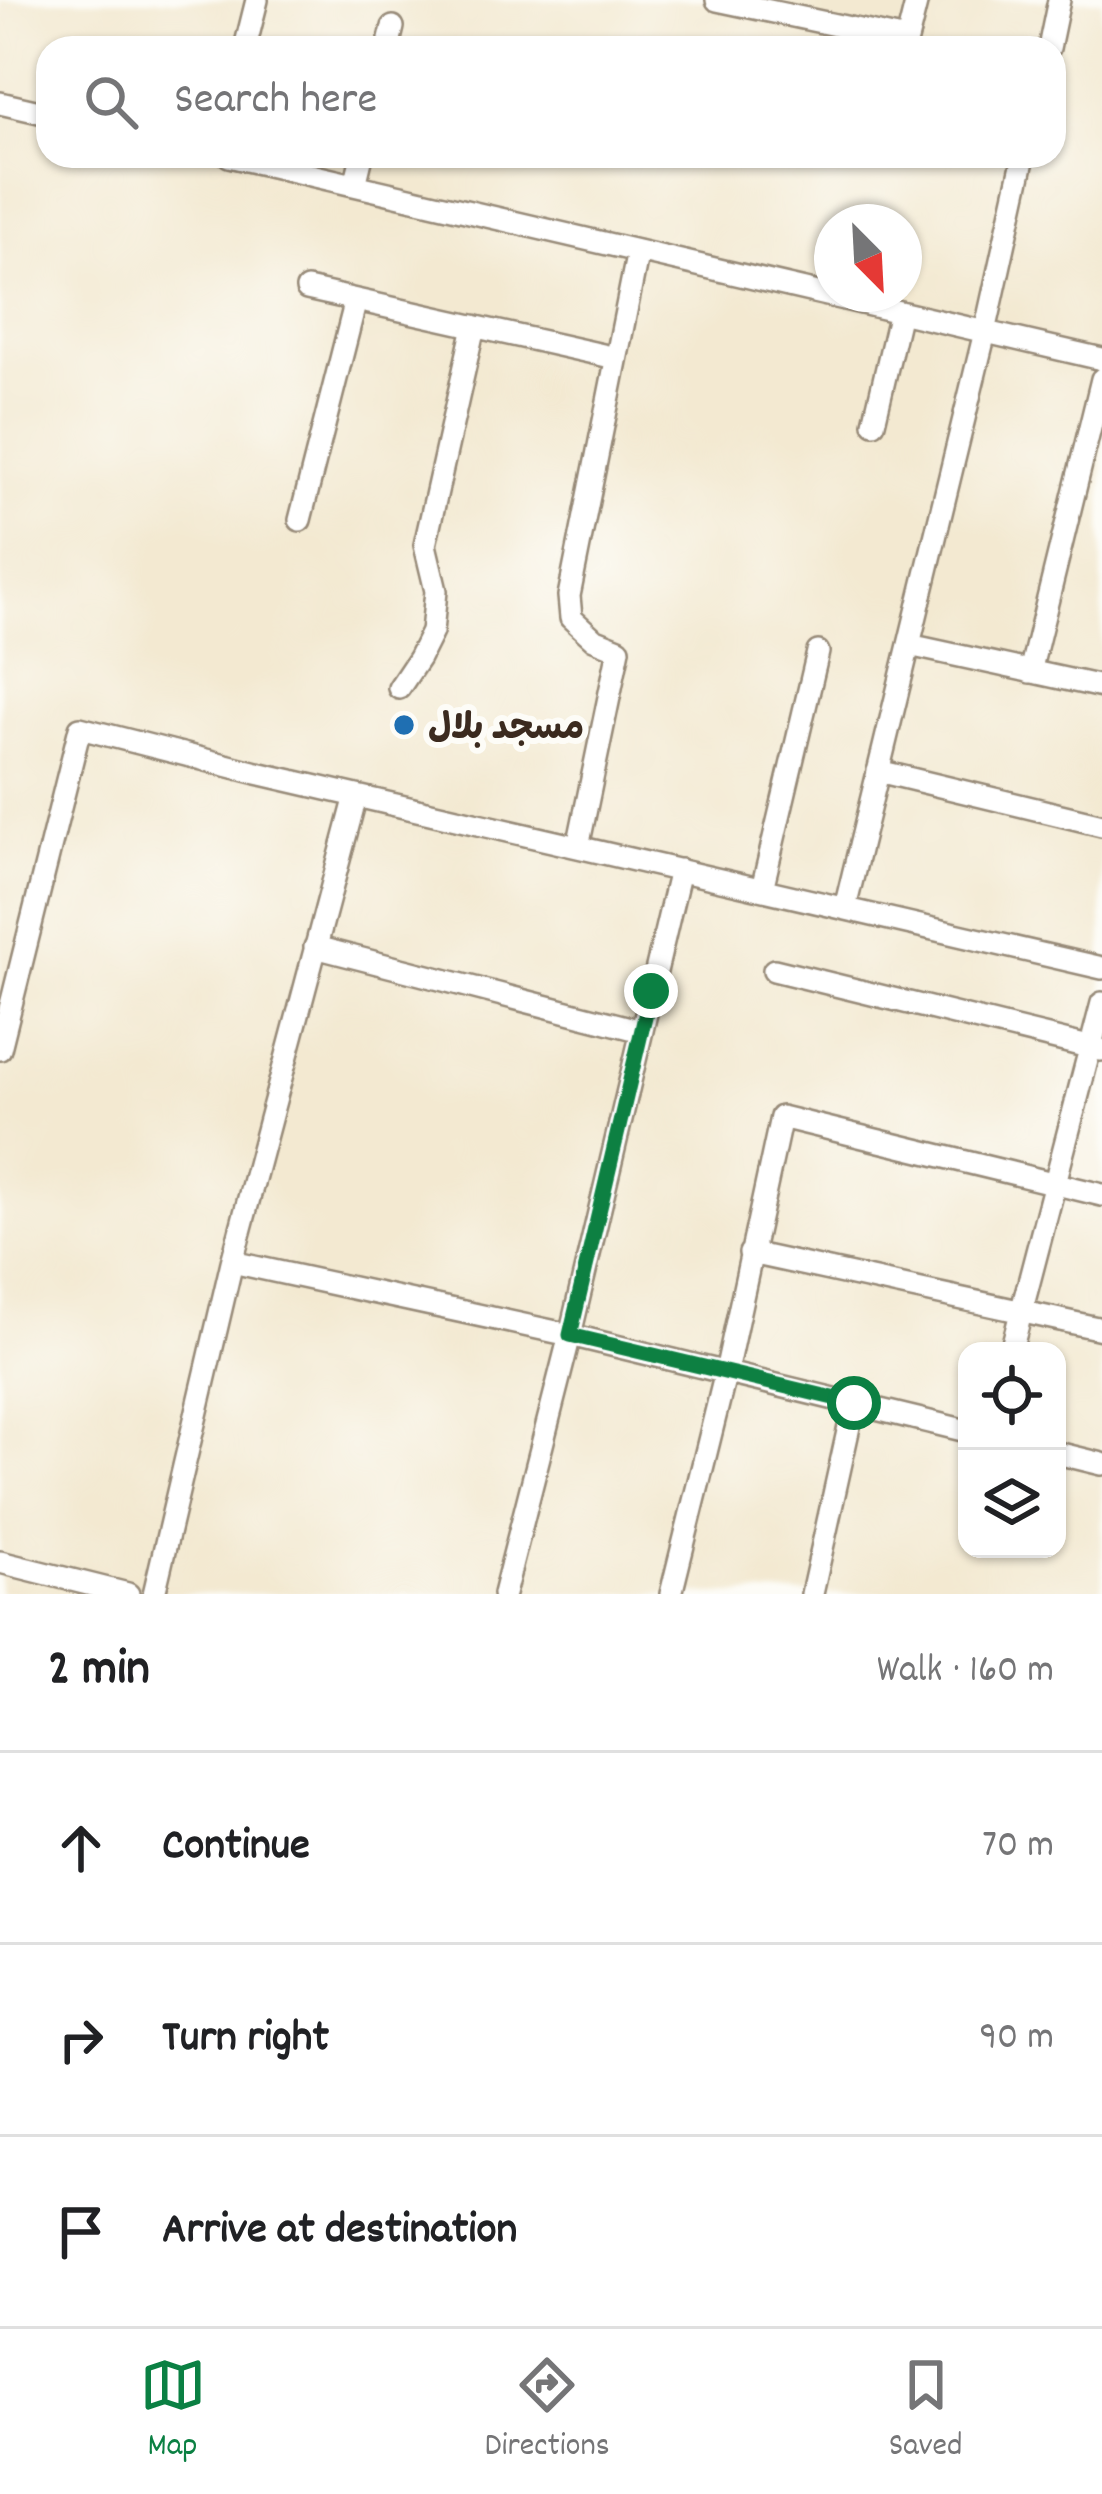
<!DOCTYPE html>
<html lang="en">
<head>
<meta charset="utf-8">
<style>
	:root { --surface:#fff; --page:#f2f2f2; --text:#202124; --muted:#757577; --line:#e0e0e0; --accent:#0b8043 }
	body { margin:0; font-family:Dekko,"Playpen Sans Arabic",sans-serif; background:var(--page); color:var(--text) }
	.controls { position:absolute; right:36px; bottom:36px; display:grid; overflow:hidden; border-radius:24px; box-shadow:0 3px 9px #0004 }
	.controls button { width:108px; height:108px; display:grid; place-items:center; padding:0; border:0; border-bottom:3px solid var(--line); background:var(--surface); color:var(--text); font:60px sans-serif }
	.compass { position:absolute; left:814px; top:204px; width:108px; height:108px; border-radius:50%; background:var(--surface); box-shadow:0 3px 9px #0004; rotate:156deg }
	.stop { position:absolute; width:36px; height:36px; margin:-27px; border:9px solid #0b8043; border-radius:50%; background:#fff }
	.stop.end { background:#0b8043; border-color:#fff; box-shadow:0 3px 12px #0008 }
	.list { margin:0; padding:0; list-style:none }
	h2 { display:flex; justify-content:space-between; align-items:center; height:156px; margin:0; padding:0 48px; font-size:51px }
	h2 small { font-size:39px; font-weight:400; color:var(--muted) }
	.list li { display:grid; grid-template-columns:78px 1fr auto; gap:36px; align-items:center; box-sizing:border-box; height:192px; padding:0 48px; border-top:3px solid var(--line) }
	.list b { display:block; font-size:45px; white-space:nowrap }
	.list em { font-size:39px; font-style:normal; color:var(--muted) }
	.icon { flex:none; width:66px; height:66px; fill:none; stroke:currentColor; stroke-width:2; stroke-linecap:round; stroke-linejoin:round }
	.map { position:relative; flex:none; width:1102px; height:1594px; overflow:hidden }
	.search { position:absolute; background:var(--surface); box-shadow:0 3px 9px #0004; left:36px; right:36px; top:36px; height:132px; display:flex; align-items:center; gap:30px; box-sizing:border-box; padding:0 42px; border-radius:36px; color:var(--muted); font-size:45px }
	.sheet { height:732px; background:var(--surface) }
	nav { display:flex; justify-content:space-around; align-items:center; box-sizing:border-box; height:168px; border-top:3px solid var(--line); background:var(--surface); font-size:33px; color:var(--muted) }
	nav a { display:grid; justify-items:center; gap:6px }
	nav .on { color:var(--accent) }
	.map>svg:first-child { display:block }
	.lines { fill:none; stroke-linecap:round; stroke-linejoin:round }
	.street-casing { stroke:#978a78; stroke-width:26 }
	.street { stroke:#fff; stroke-width:21 }
	.route { stroke:#0b8043; stroke-width:15 }
	.poi-dot { fill:#1f6fb2; stroke:#fdfcf7; stroke-width:4.5 }
	.labels { text-anchor:middle; stroke-width:12; stroke-linejoin:round; paint-order:stroke }
	.poi-label { font-size:36px; font-weight:bold; fill:#3b2a1e; stroke:#fdfcf7; text-anchor:start }
</style>
</head>
<body>
<div class="map">
<svg width="1102" height="1594" viewBox="0 0 1102 1594">
	<rect width="100%" height="100%" fill="#fdfcf7"/>
	<filter id="ink" filterUnits="userSpaceOnUse"><feTurbulence type="fractalNoise" baseFrequency=".00833" numOctaves="2"/><feDisplacementMap in="SourceGraphic" scale="24" xChannelSelector="R" yChannelSelector="G"/><feConvolveMatrix kernelMatrix="1 2 1 2 8 2 1 2 1" color-interpolation-filters="sRGB"/></filter>
	<filter id="wash" filterUnits="userSpaceOnUse"><feTurbulence type="fractalNoise" baseFrequency=".004" numOctaves="4" result="noise"/><feDisplacementMap in="SourceGraphic" scale="48" xChannelSelector="R" yChannelSelector="G"/><feGaussianBlur stdDeviation="2.7" result="paint"/><feColorMatrix in="noise" values="0 0 0 0 0 0 0 0 0 0 0 0 0 0 0 0 0 1.4 0 .05"/><feComposite in="paint" operator="in"/></filter>
	<g filter="url(#wash)">
		<rect width="100%" height="100%" fill="#f3e9d1"/>
	</g>
	<g filter="url(#ink)">
		<g class="lines">
			<defs>
				<path id="street" d="M717,0L907,40L917,0
					M245,48L257,0
					M388,48L393,27
					M1049,48L1059,0
					M0,103L48,114
					M229,156L1102,359
					M355,185L362,156
					M307,289L616,358
					M874,423L900,312
					M300,520L356,300
					M909,645L1102,687
					M1030,672L1102,379
					M399,688L419,658L432,632L436,591L425,545L474,326
					M878,771L1102,825
					M578,847L619,649L594,639L571,618L569,596L638,251
					M680,870L570,1335L967,1431
					M762,889L818,652
					M845,908L985,332L1024,156
					M315,947L642,1031
					M774,970L1101,1050
					M0,1049L80,728L257,773L1102,968
					M750,1253L1102,1329
					M232,1262L570,1335L504,1594
					M1011,1351L1102,1003
					M1057,1453L1102,1464
					M0,1562L128,1594
					M154,1594L232,1262L356,796
					M671,1594L726,1372L781,1117L1102,1195
					M812,1594L854,1404"/>
			</defs>
			<!-- street casing -->
			<use href="#street" class="street-casing"/>
			<!-- street -->
			<use href="#street" class="street"/>
		</g>
	</g>
	<g class="lines" filter="url(#ink)">
		<!-- route -->
		<path class="route" d="M651,991L570,1335L854,1403"/>
	</g>
	<!-- markers -->
	<circle class="poi-dot" cx="404" cy="725" r="12"/>
	<g class="labels">
		<!-- poi labels -->
		<g class="poi-label">
			<text x="428" y="738">مسجد بلال</text>
		</g>
	</g>
</svg>
<div class="controls">
<button><svg class="icon" aria-label="locate" viewBox="0 0 24 24"><circle cx="12" cy="12" r="6"/><path d="M12 2v4M12 18v4M2 12h4M18 12h4"/></svg></button>
<button><svg class="icon" aria-label="layers" viewBox="0 0 24 24"><path d="M12 4l9 5-9 5-9-5zM3 14l9 5 9-5"/></svg></button>
</div>
<svg class="compass" viewBox="-18 -18 36 36"><path d="M0-13l5 13h-10z" fill="#e53935"/><path d="M0 13l5-13h-10z" fill="#757577"/></svg>
<div class="stop" style="left:854px;top:1403px"></div>
<div class="stop end" style="left:651px;top:991px"></div>
<div class="search"><svg class="icon" aria-label="search" viewBox="0 0 24 24"><circle cx="10" cy="10" r="6"/><path d="M15 15l6 6"/></svg>Search here</div>
</div>
<section class="sheet">
<h2>2 min<small>Walk · 160 m</small></h2>
<ul class="list">
<li><svg class="icon" aria-label="ahead" viewBox="0 0 24 24"><path d="M12 20V5M6 11l6-6 6 6"/></svg><div><b>Continue</b></div><em>70 m</em></li>
<li><svg class="icon" aria-label="right" viewBox="0 0 24 24"><path d="M7 20v-9h11M14 6l5 5-5 5"/></svg><div><b>Turn right</b></div><em>90 m</em></li>
<li><svg class="icon" aria-label="arrive" viewBox="0 0 24 24"><path d="M6 21V4h12l-3 4 3 4H6"/></svg><div><b>Arrive at destination</b></div></li>
</ul>
</section>
<nav>
<a class="on"><svg class="icon" aria-label="map" viewBox="0 0 24 24"><path d="M3 6l6-2 6 2 6-2v14l-6 2-6-2-6 2zM9 4v14M15 6v14"/></svg>Map</a>
<a><svg class="icon" aria-label="directions" viewBox="0 0 24 24"><path d="M12 3l9 9-9 9-9-9zM9 14v-3h6M13 9l2 2-2 2"/></svg>Directions</a>
<a><svg class="icon" aria-label="saved" viewBox="0 0 24 24"><path d="M7 4h10v16l-5-4-5 4z"/></svg>Saved</a>
</nav>
</body>
</html>
